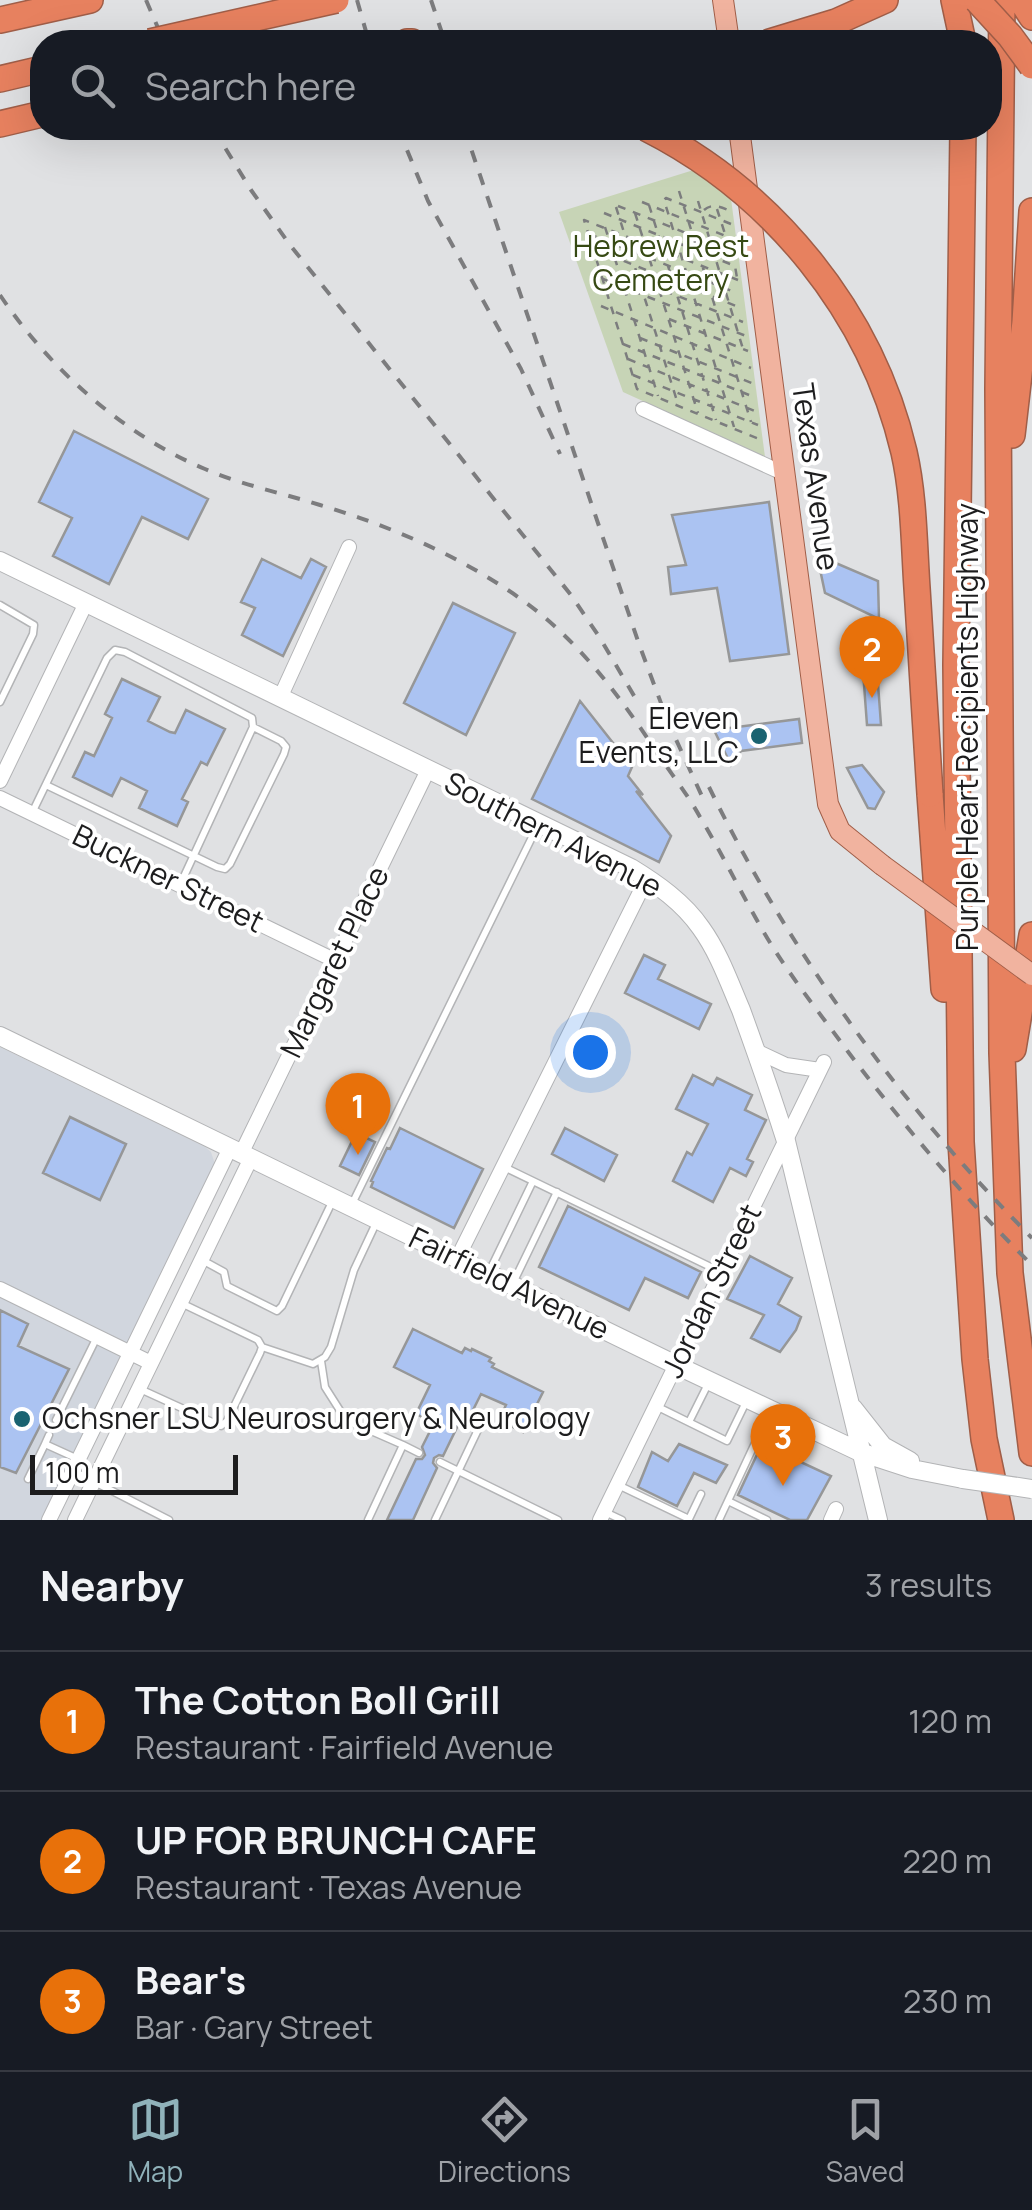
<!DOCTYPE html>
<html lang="en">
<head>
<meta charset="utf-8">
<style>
	:root { --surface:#171b24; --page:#242831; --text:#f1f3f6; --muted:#9ea1a6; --line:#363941; --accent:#90b2ba }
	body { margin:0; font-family:Manrope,sans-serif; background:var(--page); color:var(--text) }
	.scale { position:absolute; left:30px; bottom:25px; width:208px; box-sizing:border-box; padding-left:10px; border:5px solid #1d1d1e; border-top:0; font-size:28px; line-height:35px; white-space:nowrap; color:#1d1d1e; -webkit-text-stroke:8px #fff; paint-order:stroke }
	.you { position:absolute; left:590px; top:1052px; width:35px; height:35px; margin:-25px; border:8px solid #fff; border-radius:50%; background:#1a73e8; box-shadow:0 0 0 15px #1a73e833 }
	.badge { display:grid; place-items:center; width:65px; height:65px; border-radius:50%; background:var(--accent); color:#fff; font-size:32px; font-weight:700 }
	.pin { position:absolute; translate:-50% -82px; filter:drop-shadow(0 2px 5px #0008) }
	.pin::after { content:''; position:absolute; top:52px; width:35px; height:30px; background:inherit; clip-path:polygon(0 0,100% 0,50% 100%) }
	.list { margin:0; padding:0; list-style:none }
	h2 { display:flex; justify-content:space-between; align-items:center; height:130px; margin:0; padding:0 40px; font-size:42px }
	h2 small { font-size:32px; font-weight:400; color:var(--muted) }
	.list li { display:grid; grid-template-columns:65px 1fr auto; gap:30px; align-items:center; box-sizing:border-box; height:140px; padding:0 40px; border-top:2px solid var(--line) }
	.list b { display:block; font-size:38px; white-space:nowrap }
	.list p { margin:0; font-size:32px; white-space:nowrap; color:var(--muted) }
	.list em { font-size:32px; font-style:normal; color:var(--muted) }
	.icon { flex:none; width:55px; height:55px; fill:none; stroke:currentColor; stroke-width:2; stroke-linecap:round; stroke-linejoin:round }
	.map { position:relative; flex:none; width:1032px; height:1520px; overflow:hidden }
	.search { position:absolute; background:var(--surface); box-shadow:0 10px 40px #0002; left:30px; right:30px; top:30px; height:110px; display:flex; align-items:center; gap:25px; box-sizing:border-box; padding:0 35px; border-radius:40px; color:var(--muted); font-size:38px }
	.sheet { height:550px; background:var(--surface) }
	nav { display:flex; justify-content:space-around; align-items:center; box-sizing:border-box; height:140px; border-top:2px solid var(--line); background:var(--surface); font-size:28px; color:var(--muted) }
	nav a { display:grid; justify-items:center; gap:5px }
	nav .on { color:var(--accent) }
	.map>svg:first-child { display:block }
	.built { fill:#d1d6de }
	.green { fill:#c7d4b6 }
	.building { fill:#abc3f2; stroke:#969798; stroke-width:2.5 }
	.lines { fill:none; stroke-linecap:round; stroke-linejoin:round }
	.service-casing { stroke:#b3b4b6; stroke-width:9 }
	.minor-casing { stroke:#b3b4b6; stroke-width:16 }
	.tertiary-casing { stroke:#b3b4b6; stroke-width:20 }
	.primary-casing { stroke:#a05e48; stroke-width:22 }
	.motorway-casing { stroke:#a05e48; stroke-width:28 }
	.path { stroke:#7c7d7e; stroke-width:2.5; stroke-dasharray:8 8; stroke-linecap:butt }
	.service { stroke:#fff; stroke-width:6 }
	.minor { stroke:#fff; stroke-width:14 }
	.tertiary { stroke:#fff; stroke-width:18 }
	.primary { stroke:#f1b39f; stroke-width:20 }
	.motorway { stroke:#e7815f; stroke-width:25 }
	.rail { stroke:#7c7c7e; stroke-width:4; stroke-dasharray:12 12; stroke-linecap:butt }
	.tertiary-bridge-casing { stroke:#b3b4b6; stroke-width:20; stroke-linecap:butt }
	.primary-bridge-casing { stroke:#a05e48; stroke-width:22; stroke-linecap:butt }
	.motorway-bridge-casing { stroke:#a05e48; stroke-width:28; stroke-linecap:butt }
	.tertiary-bridge { stroke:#fff; stroke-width:18 }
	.primary-bridge { stroke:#f1b39f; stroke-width:20 }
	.motorway-bridge { stroke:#e7815f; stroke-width:25 }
	.poi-dot { fill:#1a6371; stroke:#fff; stroke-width:4 }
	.labels { text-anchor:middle; stroke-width:8; stroke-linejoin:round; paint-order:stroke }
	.park-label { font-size:30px; fill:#374a14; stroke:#fff }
	.street-label { font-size:30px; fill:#1d1d1e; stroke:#fff }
	.poi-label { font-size:30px; fill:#1d1d1e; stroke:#fff; text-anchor:end }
</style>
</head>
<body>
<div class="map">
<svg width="1032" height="1520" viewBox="0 0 1032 1520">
	<rect width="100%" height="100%" fill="#e0e1e3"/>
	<!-- built -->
	<path class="built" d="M0,1047L205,1147L211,1152L215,1164L42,1520H0Z"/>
	<!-- green -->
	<path class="green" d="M700,168L730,191L765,457L623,392L559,212Z"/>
	<!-- building -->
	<path class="building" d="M74,431L208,499L188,539L142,517L109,584L53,556L72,518L39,502Z
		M769,502L789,654L730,661L717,588L671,594L668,567L686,565L672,515Z
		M817,555L878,581L879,619L825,593Z
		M262,559L301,578L311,559L326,567L283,656L242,635L255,608L241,602Z
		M453,603L515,633L466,735L404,703Z
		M877,670L881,725H867L863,671Z
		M122,679L160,697L148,721L170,732L175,733L186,710L225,729L207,765L201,762L182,799L188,802L177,826L139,808L147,791L121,778L112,796L73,777L85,752L94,756L112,718L105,714Z
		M580,701L632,767L628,776L643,795L636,791L671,836L659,862L532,799Z
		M799,719L802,743L741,751L731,765L714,730Z
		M862,765L884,792L875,809L868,808L847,768Z
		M644,955L665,965L658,979L711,1004L699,1029L625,993Z
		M693,1075L713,1085L717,1078L752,1095L745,1110L766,1120L747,1159L753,1162L746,1176L730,1168L713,1202L673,1181L687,1152L692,1155L708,1124L676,1109Z
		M70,1117L126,1144L100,1200L43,1173Z
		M400,1128L483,1169L454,1228L371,1187L373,1182L371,1181L387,1148L390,1149Z
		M565,1128L617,1155L604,1181L552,1154Z
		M356,1133L375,1142L359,1175L340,1166Z
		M568,1206L701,1272L688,1298L645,1278L629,1310L539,1267Z
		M750,1256L792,1278L778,1304L801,1317L796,1330L780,1352L751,1338L764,1315L727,1299Z
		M0,1310L28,1324L18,1346L69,1369L16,1473L0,1467Z
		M413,1329L462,1353L465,1348L471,1351L472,1349L491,1358L489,1361L494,1364L492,1367L543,1392L523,1432L499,1420L506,1405L481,1394L472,1412L466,1409L443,1456L439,1455L434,1458L433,1463L437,1468L413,1520H387L416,1459H422L425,1455L422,1447L434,1423L416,1414L430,1385L394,1367Z
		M679,1444L727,1465L716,1483L694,1473L677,1506L638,1487L652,1452L668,1461Z
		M762,1444L831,1476L807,1520H790L738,1495Z"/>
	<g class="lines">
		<defs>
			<path id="service" d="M0,605L34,625L33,634L0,702
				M46,785L217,867L225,869L230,864L284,754L286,747L281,741L253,727
				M33,811L107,658L115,650L125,652L252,718L253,727L180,885
				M504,1167L721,1272
				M352,1204L538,825
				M202,1260L224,1272L227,1286L277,1311L282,1306L333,1200
				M490,1270L533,1181
				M514,1281L557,1192
				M262,1347L313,1364L325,1357L331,1347L354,1270L377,1221
				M321,1361L325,1387L346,1420L403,1445L368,1520
				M140,1389L221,1426L227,1421L260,1353L262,1347L258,1340L181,1303
				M658,1407L727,1441L747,1400
				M56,1420L97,1337
				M689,1422L709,1382
				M49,1435L45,1444L78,1459
				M403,1445L419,1453
				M440,1462L558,1520
				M73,1471L169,1520
				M28,1479L45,1444
				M618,1485L689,1519L701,1494
				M728,1501L767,1520
				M605,1512L622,1520
				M435,1520L485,1415
				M719,1520L770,1411"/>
			<path id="minor" d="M643,409L785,474
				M280,698L349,547
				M0,781L86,603
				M0,798L336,961
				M756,1051L786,1065L820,1070
				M241,1154L428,770
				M457,1259L647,878
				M0,1289L151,1363
				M49,1520L230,1148
				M75,1520L251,1158
				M600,1520L824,1062
				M831,1520L836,1509"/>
			<path id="tertiary" d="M0,561L631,868C657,884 683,902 701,928C719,953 729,982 741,1010C757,1054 772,1097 786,1141L878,1520
				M0,1036L676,1365L860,1452L912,1469L963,1479
				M853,1408L883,1446L910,1461"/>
			<path id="primary" d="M723,0L729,42
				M739,128L828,804L840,831L882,865"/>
			<path id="motorway" d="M954,0L963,42
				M1002,0L998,389L1002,1053L1010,1273L1032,1453
				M1021,0L1032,17
				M0,20L90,0
				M407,42H412
				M770,42L836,22L885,0
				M0,79L42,69
				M0,124L42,114
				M963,128L956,665L961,1142L975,1359L984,1439L1001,1520
				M1012,435L1025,322L1032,211
				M930,794L944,989
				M1013,1049L1032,935"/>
		</defs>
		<!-- service casing -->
		<use href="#service" class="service-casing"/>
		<!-- minor casing -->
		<use href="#minor" class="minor-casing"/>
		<!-- tertiary casing -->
		<use href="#tertiary" class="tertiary-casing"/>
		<!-- primary casing -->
		<use href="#primary" class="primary-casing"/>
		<!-- motorway casing -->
		<use href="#motorway" class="motorway-casing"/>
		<!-- path -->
		<path class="path" d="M679,191L751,422
			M698,201L743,349
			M642,202L733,239
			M649,205L716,420
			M618,206L734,252
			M616,207L678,404
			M717,209L725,234
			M704,210C713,202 723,208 733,212
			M604,213L735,266L737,278
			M635,213L698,413
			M731,224L666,198L664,200L734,427
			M605,227L658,396
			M589,234L737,293
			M594,249L741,308
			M620,273L743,322
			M603,279L746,336
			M738,280L584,220L637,389L759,439
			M601,306L751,368
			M669,319L748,351
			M640,338L754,384
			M623,344L754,397
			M628,359L757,412
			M633,375L758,425"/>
		<!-- service -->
		<use href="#service" class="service"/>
		<!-- minor -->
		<use href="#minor" class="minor"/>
		<!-- tertiary -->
		<use href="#tertiary" class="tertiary"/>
		<!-- primary -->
		<use href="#primary" class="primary"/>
		<!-- motorway -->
		<use href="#motorway" class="motorway"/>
		<!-- rail -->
		<path class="rail" d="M146,0L164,42
			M357,0L369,42
			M431,0L445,42
			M213,128L251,190L290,245L571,595L600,638L640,706
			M398,128L428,201L521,369L560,454
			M464,128L639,644L668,722L706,805
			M0,295C49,368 123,435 205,469C242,485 282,493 320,505C390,526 458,555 518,597C577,638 619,695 658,754C672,775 688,795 700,817C726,860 747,906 774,949C797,985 824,1019 849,1053C906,1128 965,1199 1032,1265
			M709,787C790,953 901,1106 1032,1238"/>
		<defs>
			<path id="tertiary-bridge" d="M963,1479L1032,1489"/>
			<path id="primary-bridge" d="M882,865L1032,975"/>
			<path id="motorway-bridge" d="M977,0L1010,36L1032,66
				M150,42L336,0
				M646,128C773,192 871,312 904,452C914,496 914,543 917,588C922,657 926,726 930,794"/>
		</defs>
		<!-- tertiary-bridge casing -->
		<use href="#tertiary-bridge" class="tertiary-bridge-casing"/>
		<!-- primary-bridge casing -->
		<use href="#primary-bridge" class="primary-bridge-casing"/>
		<!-- motorway-bridge casing -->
		<use href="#motorway-bridge" class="motorway-bridge-casing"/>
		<!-- tertiary-bridge -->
		<use href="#tertiary-bridge" class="tertiary-bridge"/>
		<!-- primary-bridge -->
		<use href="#primary-bridge" class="primary-bridge"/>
		<!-- motorway-bridge -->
		<use href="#motorway-bridge" class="motorway-bridge"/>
	</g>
	<!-- markers -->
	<g class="poi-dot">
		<circle cx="759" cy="736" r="10"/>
		<circle cx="22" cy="1419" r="10"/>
	</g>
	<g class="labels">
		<!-- park labels -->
		<g class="park-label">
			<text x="661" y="257">Hebrew Rest<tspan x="661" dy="34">Cemetery</tspan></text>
		</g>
		<!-- street labels -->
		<g class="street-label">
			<text transform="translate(815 477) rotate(82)" y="10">Texas Avenue</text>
			<text transform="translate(968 727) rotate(-90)" y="10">Purple Heart Recipients Highway</text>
			<text transform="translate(553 835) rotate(27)" y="10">Southern Avenue</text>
			<text transform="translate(168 879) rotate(26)" y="10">Buckner Street</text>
			<text transform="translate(335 962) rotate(-64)" y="10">Margaret Place</text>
			<text transform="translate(509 1284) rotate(26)" y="10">Fairfield Avenue</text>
			<text transform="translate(712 1291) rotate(-64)" y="10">Jordan Street</text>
		</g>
		<!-- poi labels -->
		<g class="poi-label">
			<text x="739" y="729">Eleven<tspan x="739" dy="34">Events, LLC</tspan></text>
			<text x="42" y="1429" text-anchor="start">Ochsner LSU Neurosurgery &amp; Neurology</text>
		</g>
	</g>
</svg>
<div class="scale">100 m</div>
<div class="you"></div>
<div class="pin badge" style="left:358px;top:1155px;background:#e8710a">1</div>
<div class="pin badge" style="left:872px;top:698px;background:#e8710a">2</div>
<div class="pin badge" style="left:783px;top:1486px;background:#e8710a">3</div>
<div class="search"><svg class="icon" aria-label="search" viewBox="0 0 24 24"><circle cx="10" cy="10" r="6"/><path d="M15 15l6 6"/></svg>Search here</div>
</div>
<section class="sheet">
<h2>Nearby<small>3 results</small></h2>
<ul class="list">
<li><span class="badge" style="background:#e8710a">1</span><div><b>The Cotton Boll Grill</b><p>Restaurant · Fairfield Avenue</p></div><em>120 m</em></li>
<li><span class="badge" style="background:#e8710a">2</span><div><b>UP FOR BRUNCH CAFE</b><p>Restaurant · Texas Avenue</p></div><em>220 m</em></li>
<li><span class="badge" style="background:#e8710a">3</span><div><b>Bear's</b><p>Bar · Gary Street</p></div><em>230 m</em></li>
</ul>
</section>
<nav>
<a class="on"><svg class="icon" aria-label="map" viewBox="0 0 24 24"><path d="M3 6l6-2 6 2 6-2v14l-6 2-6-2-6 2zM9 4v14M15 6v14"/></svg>Map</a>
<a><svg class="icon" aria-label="directions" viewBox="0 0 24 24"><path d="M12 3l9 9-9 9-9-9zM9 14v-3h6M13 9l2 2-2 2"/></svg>Directions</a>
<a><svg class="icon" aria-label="saved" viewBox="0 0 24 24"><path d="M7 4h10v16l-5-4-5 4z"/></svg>Saved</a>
</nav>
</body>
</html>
